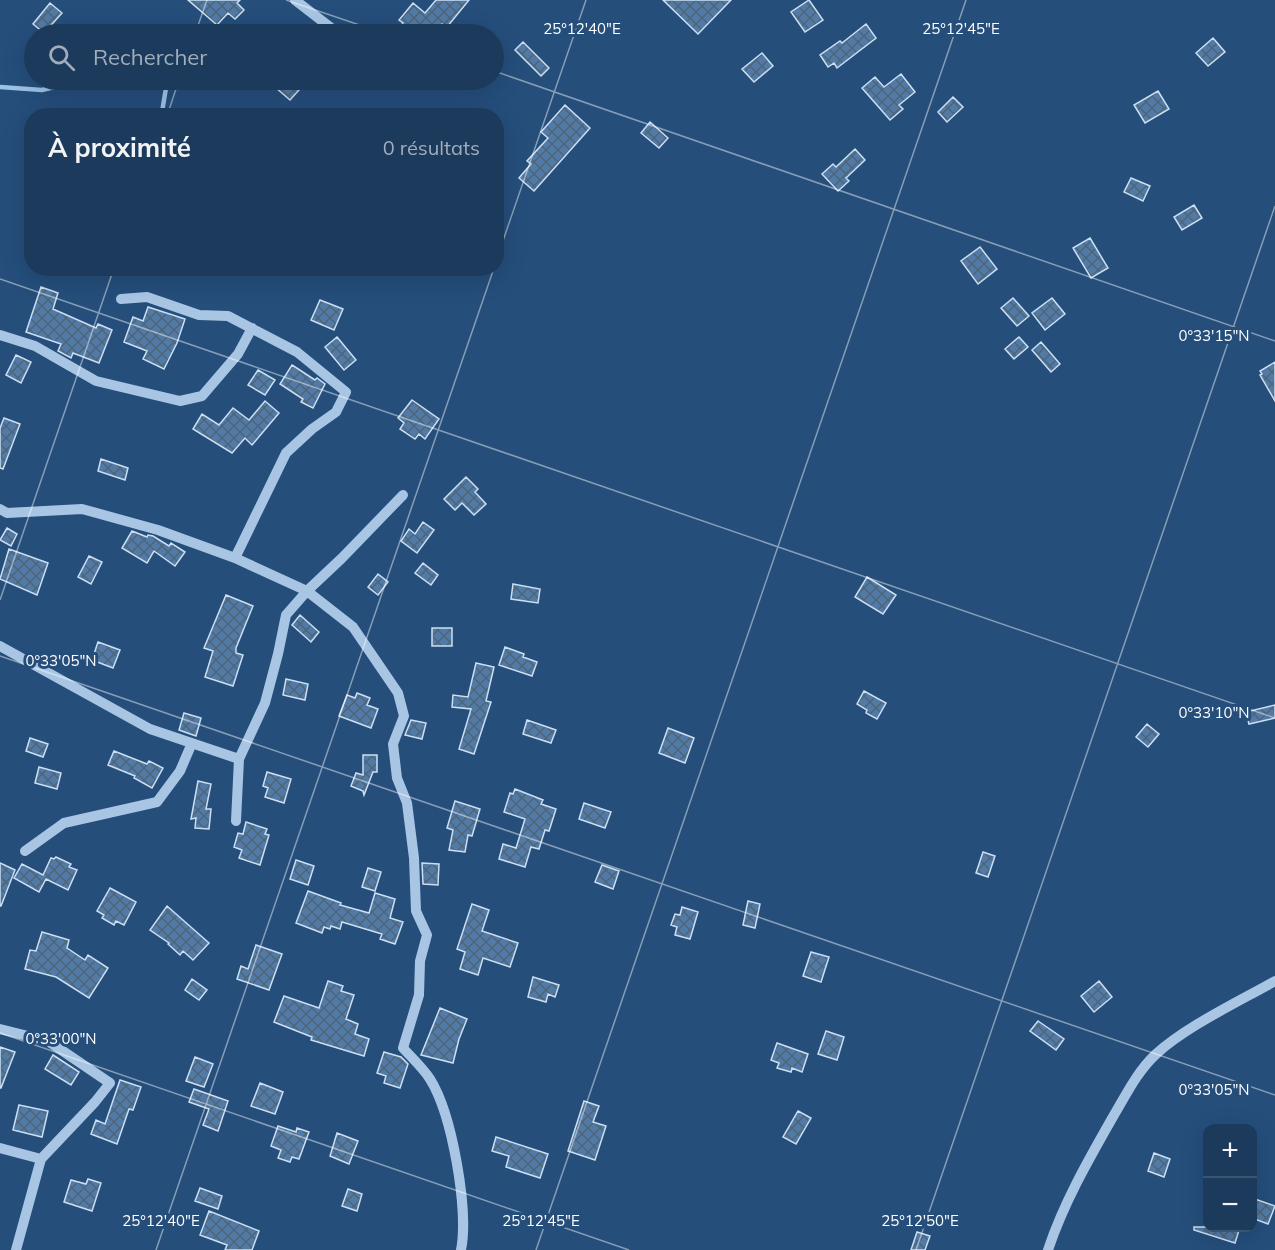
<!DOCTYPE html>
<html lang="fr">
<head>
<meta charset="utf-8">
<style>
	:root { --surface:#1c3a5c; --page:#254162; --text:#f1f3f6; --muted:#a0adbb; --line:#3a5472 }
	body { margin:0; font-family:Mulish,sans-serif; background:var(--page); color:var(--text) }
	.controls { position:absolute; right:18px; bottom:18px; display:grid; overflow:hidden; border-radius:12px; box-shadow:0 6px 24px #0002 }
	.controls button { width:54px; height:54px; display:grid; place-items:center; padding:0; border:0; border-bottom:2px solid var(--line); background:var(--surface); color:var(--text); font:30px sans-serif }
	.list { margin:0; padding:0; list-style:none }
	h2 { display:flex; justify-content:space-between; align-items:center; height:78px; margin:0; padding:0 24px; font-size:26px }
	h2 small { font-size:20px; font-weight:400; color:var(--muted) }
	.icon { flex:none; width:33px; height:33px; fill:none; stroke:currentColor; stroke-width:2; stroke-linecap:round; stroke-linejoin:round }
	.map { position:relative; flex:none; width:1275px; height:1250px; overflow:hidden }
	.search { position:absolute; background:var(--surface); box-shadow:0 6px 24px #0002; left:24px; top:24px; width:480px; height:66px; display:flex; align-items:center; gap:15px; box-sizing:border-box; padding:0 21px; border-radius:33px; color:var(--muted); font-size:22px }
	.panel { position:absolute; background:var(--surface); box-shadow:0 6px 24px #0002; left:24px; top:108px; width:480px; height:168px; border-radius:24px }
	.map>svg:first-child { display:block }
	.lines { fill:none; stroke-linecap:round; stroke-linejoin:round }
	.stream { stroke:#9cc2e5; stroke-width:4.5 }
	.building { fill:url(#building-cross-hatch); stroke:#cbdff4; stroke-width:1.5 }
	.minor { stroke:#a8c6e4; stroke-width:10 }
	.ticks { fill:none; stroke:#fff; stroke-width:1.5; stroke-opacity:0.45 }
	.ticks-label { font-size:15px; text-anchor:middle; fill:#fff; stroke:#254e7b; stroke-width:6; stroke-linejoin:round; paint-order:stroke }
</style>
</head>
<body>
<div class="map">
<svg width="1275" height="1250" viewBox="0 0 1275 1250">
	<defs>
		<pattern id="building-cross-hatch" width="8" height="8" patternUnits="userSpaceOnUse" patternTransform="scale(1.5)"><rect width="8" height="8" fill="#517ba6"/><path d="M0 0l8 8M0 8l8-8" fill="none" stroke="#4e6479"/></pattern>
	</defs>
	<rect width="100%" height="100%" fill="#254e7b"/>
	<g class="lines">
		<!-- stream -->
		<path class="stream" d="M159,80L167,82L162,112L167,116
			M0,87L42,90L84,80"/>
	</g>
	<!-- building -->
	<path class="building" d="M188,0H240L237,3L244,10L235,19L228,13L217,25Z
		M436,0H469L447,27L442,24L433,34H394L403,23L399,20L413,3L425,13Z
		M663,0H731L698,34Z
		M809,0L823,20L805,32L791,12Z
		M50,3L62,13L44,33L33,24Z
		M866,24L876,38L837,68L834,63L828,67L820,55L840,41L842,43Z
		M1213,38L1225,52L1208,66L1196,53Z
		M523,42L549,68L541,76L515,50Z
		M762,53L773,66L754,82L742,69Z
		M901,74L915,92L899,105L903,109L890,120L862,88L875,77L884,87Z
		M283,80H308L290,100L276,88Z
		M1158,91L1169,109L1145,123L1134,105Z
		M953,97L963,107L947,122L938,112Z
		M565,105L590,128L534,191L519,178L531,164L527,161L548,138L541,132Z
		M650,122L668,138L659,148L641,133Z
		M855,149L865,160L846,178L849,181L838,191L822,174L833,164L836,167Z
		M1131,178L1150,186L1143,201L1124,192Z
		M1194,205L1202,218L1182,230L1174,217Z
		M1090,238L1108,268L1091,278L1073,248Z
		M980,247L997,269L978,284L961,261Z
		M41,287L58,293L53,309L96,328L98,324L112,330L99,363L73,353L71,358L58,351L61,344L26,332Z
		M1013,298L1029,316L1017,326L1001,308Z
		M1052,298L1065,314L1045,330L1032,313Z
		M320,300L343,309L334,330L311,320Z
		M148,307L185,319L177,343L164,369L143,359L147,351L124,342L133,317L143,321Z
		M337,337L356,360L344,370L325,347Z
		M1019,337L1028,347L1014,359L1005,349Z
		M1041,342L1060,364L1051,372L1032,350Z
		M16,355L31,362L21,383L6,375Z
		M1275,362V401L1260,375L1262,374L1260,371Z
		M292,365L315,380L317,378L325,384L313,408L301,402L303,399L280,384Z
		M258,370L275,380L265,395L248,385Z
		M412,400L439,419L425,439L419,434L415,439L400,429L404,423L398,418Z
		M265,401L279,413L252,445L245,438L232,453L193,429L202,414L219,425L233,408L249,420Z
		M4,418L20,424L3,469L0,468V428Z
		M101,459L128,468L125,480L98,471Z
		M466,477L478,489L475,492L486,504L474,515L462,503L455,510L444,499Z
		M423,522L434,530L417,553L401,541L409,529L415,534Z
		M7,528L17,534L11,546L0,540Z
		M132,531L147,537L148,535L153,536L169,546L171,543L185,552L175,566L154,551L147,563L122,548Z
		M9,549L48,563L37,595L0,579Z
		M89,556L102,562L91,584L78,577Z
		M423,563L438,575L431,585L415,573Z
		M378,574L388,582L378,595L368,587Z
		M867,577L896,595L883,614L855,597Z
		M513,584L540,589L538,603L511,599Z
		M226,595L253,606L236,648V653L243,655L233,686L205,677L213,651L204,648Z
		M300,615L319,632L311,642L292,625Z
		M432,628H452V646H432Z
		M98,642L120,650L113,668L92,660Z
		M505,647L524,654L523,657L537,662L532,676L499,665Z
		M476,663L494,667L486,701L491,702L474,754L459,749L471,709L452,707L453,695L468,697Z
		M286,679L308,684L305,700L283,695Z
		M864,691L886,703L877,719L866,713L867,710L857,704Z
		M357,693L370,698L367,705L378,709L371,728L339,716L347,695L355,698Z
		M1275,705V718L1249,724L1246,712Z
		M184,713L201,718L196,736L179,730Z
		M411,720L426,723L422,739L405,735Z
		M527,720L556,730L551,743L523,734Z
		M1147,724L1159,734L1148,747L1136,737Z
		M668,728L694,738L685,763L659,753Z
		M30,738L48,744L43,757L26,751Z
		M114,751L147,764L149,761L163,768L152,788L134,778L135,776L108,765Z
		M363,755H377V772H373L364,795L363,791L351,786L356,773L363,775Z
		M39,767L61,773L57,789L35,783Z
		M267,772L291,779L284,803L265,797L268,788L263,786Z
		M198,781L211,784L206,809H211L209,829L195,828L196,818L191,819Z
		M515,789L543,800L541,804L556,809L549,831L545,830L539,849L531,847L525,867L499,859L503,844L516,848L525,819L504,812L510,793L513,794Z
		M455,801L480,809L472,836L468,835L465,852L449,850L453,830L447,828Z
		M584,803L611,812L605,828L579,819Z
		M246,822L267,829L265,834L269,835L260,865L239,858L242,850L234,847L238,833L243,834Z
		M983,852L995,856L988,877L976,873Z
		M56,857L71,864L69,867L77,870L68,890L46,879L39,892L14,878L22,864L43,875L51,858L54,859Z
		M296,860L314,866L308,885L290,879Z
		M0,863L15,870L1,906H0Z
		M422,863L439,864L438,885L423,884Z
		M602,865L619,871L613,889L595,882Z
		M368,868L381,872L375,891L362,887Z
		M110,888L136,902L124,925L116,921L114,925L102,918L104,915L97,911Z
		M308,891L341,903L340,905L369,913L375,893L395,899L390,918L403,922L395,944L380,939L382,934L342,922L340,929L331,926L330,929L324,927L322,933L296,923Z
		M748,901L760,904L755,928L743,925Z
		M472,904L489,910L482,931L518,943L510,967L483,958L478,975L460,969L465,952L457,949Z
		M167,906L209,943L193,960L183,951L180,955L168,944L169,943L150,930Z
		M682,907L698,912L690,939L675,935L677,927L671,925L675,914L680,915Z
		M42,932L69,940L67,948L85,960L88,955L108,968L89,998L56,977L25,969L30,950L36,951Z
		M256,945L282,954L269,990L237,979L241,966L248,969Z
		M811,952L829,957L821,982L803,976Z
		M533,977L559,985L555,997L548,994L546,1002L528,997Z
		M192,979L207,990L199,1000L185,990Z
		M328,981L343,986L341,991L354,995L346,1019L358,1024L355,1034L369,1039L364,1056L311,1040L312,1037L274,1022L284,996L319,1008Z
		M1099,981L1112,997L1094,1012L1081,996Z
		M440,1008L467,1019L459,1039L453,1063L421,1055Z
		M1038,1021L1064,1039L1056,1050L1030,1031Z
		M826,1031L844,1037L837,1060L818,1054Z
		M777,1043L808,1054L802,1072L792,1068L791,1072L777,1068L779,1063L771,1060Z
		M0,1047L15,1052L1,1088H0Z
		M384,1052L401,1057L408,1064L400,1088L384,1083L386,1076L377,1073Z
		M53,1055L79,1072L71,1085L45,1069Z
		M195,1057L213,1064L204,1087L186,1081Z
		M120,1080L141,1087L133,1110L129,1109L117,1144L91,1134L96,1120L105,1124Z
		M260,1083L283,1092L275,1114L251,1106Z
		M194,1089L228,1101L218,1131L203,1125L209,1109L189,1102Z
		M584,1101L599,1106L593,1122L606,1126L595,1160L568,1151Z
		M19,1105L48,1111L42,1137L13,1130Z
		M798,1111L811,1118L796,1144L783,1137Z
		M278,1126L296,1132L297,1128L309,1132L299,1159L292,1157L290,1162L278,1158L281,1150L271,1146Z
		M337,1133L358,1141L349,1164L330,1156Z
		M496,1137L548,1154L540,1178L506,1167L509,1156L492,1151Z
		M1154,1153L1170,1159L1164,1177L1148,1171Z
		M88,1179L101,1183L92,1211L64,1202L71,1180L86,1184Z
		M200,1188L222,1196L218,1209L195,1201Z
		M348,1189L362,1194L357,1211L342,1206Z
		M1252,1198L1275,1206L1268,1224L1252,1218Z
		M209,1211L259,1231L252,1250H225L227,1245L200,1235Z
		M1194,1227H1240L1235,1243L1194,1230Z
		M917,1232L930,1236L925,1250H911Z"/>
	<g class="lines">
		<!-- minor -->
		<path class="minor" d="M295,0L339,34
			M121,299L147,297L199,315L228,316L297,352L346,392L336,412L312,429L286,453L235,558
			M0,335L35,346L96,381L180,401L202,396L238,354L252,328
			M0,509L7,513L82,509L158,530L235,558L307,591L353,627L398,693L404,716L393,744L397,778L407,803L414,858L416,911L427,935L420,961L419,995L403,1048C412,1058 423,1068 430,1079C452,1114 469,1210 461,1250
			M0,646L150,729L239,759
			M236,821L239,759L265,703L278,654L286,615L307,591L342,558L403,495
			M25,851L64,823L157,802L180,771L192,743
			M0,1029L48,1041L110,1083L95,1102L41,1159L16,1250
			M0,1148L41,1159
			M1048,1250C1064,1202 1089,1159 1114,1115C1126,1095 1137,1072 1155,1055C1185,1027 1238,1002 1275,981"/>
	</g>
	<!-- ticks -->
	<path class="ticks" d="M286,0L386,34M195,34L207,0M494,71L1275,341M167,116L179,80M496,261L586,0M0,279L1275,718M0,600L114,268M0,656L1275,1095M0,1033L629,1250M156,1250L494,268M536,1250L966,0M916,1250L1275,206"/>
	<g class="ticks-label">
		<text x="582" y="34">25°12'40"E</text>
		<text x="961" y="34">25°12'45"E</text>
		<text x="1214" y="341">0°33'15"N</text>
		<text x="61" y="666">0°33'05"N</text>
		<text x="1214" y="718">0°33'10"N</text>
		<text x="61" y="1044">0°33'00"N</text>
		<text x="1214" y="1095">0°33'05"N</text>
		<text x="161" y="1226">25°12'40"E</text>
		<text x="541" y="1226">25°12'45"E</text>
		<text x="920" y="1226">25°12'50"E</text>
	</g>
</svg>
<div class="controls">
<button>+</button>
<button>−</button>
</div>
<div class="search"><svg class="icon" aria-label="search" viewBox="0 0 24 24"><circle cx="10" cy="10" r="6"/><path d="M15 15l6 6"/></svg>Rechercher</div>
<section class="panel">
<h2>À proximité<small>0 résultats</small></h2>
<ul class="list">
</ul>
</section>
</div>
</body>
</html>
